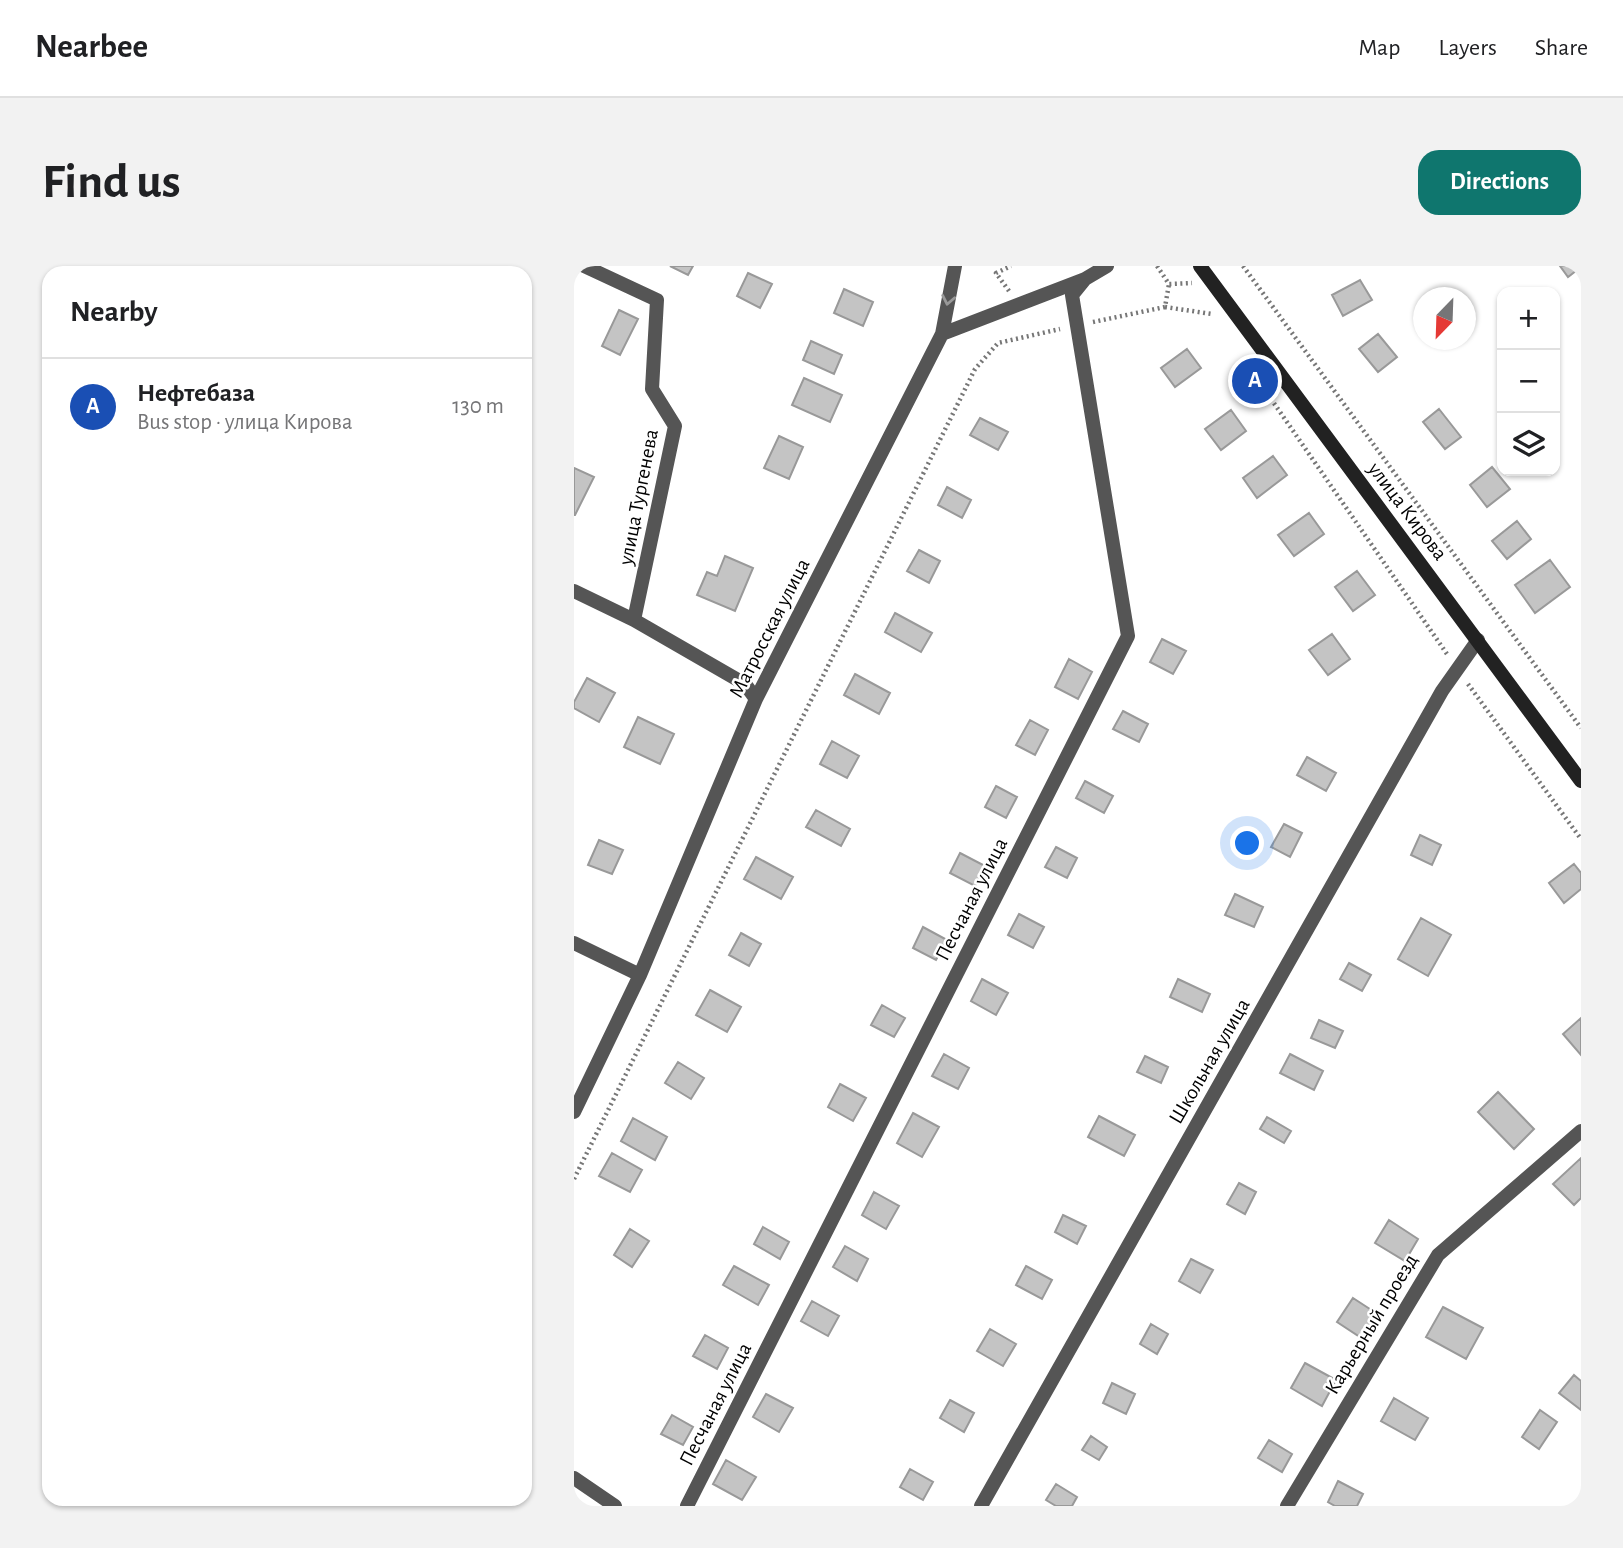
<!DOCTYPE html>
<html lang="en">
<head>
<meta charset="utf-8">
<style>
	:root { --surface:#fff; --page:#f2f2f2; --text:#202124; --muted:#757577; --line:#e0e0e0; --accent:#0f766e }
	body { margin:0; font-family:"Alegreya Sans",sans-serif; background:var(--page); color:var(--text) }
	.controls { position:absolute; right:21px; top:21px; display:grid; overflow:hidden; border-radius:14px; box-shadow:0 2px 5px #0004 }
	.controls button { width:63px; height:63px; display:grid; place-items:center; padding:0; border:0; border-bottom:2px solid var(--line); background:var(--surface); color:var(--text); font:35px sans-serif }
	.compass { position:absolute; left:839px; top:21px; width:63px; height:63px; border-radius:50%; background:var(--surface); box-shadow:0 2px 5px #0004; rotate:203deg }
	.you { position:absolute; left:674px; top:578px; width:24px; height:24px; margin:-18px; border:5px solid #fff; border-radius:50%; background:#1a73e8; box-shadow:0 0 0 10px #1a73e833 }
	.badge { display:grid; place-items:center; width:46px; height:46px; border-radius:50%; background:var(--accent); color:#fff; font-size:23px; font-weight:700 }
	.pin { position:absolute; translate:-50% -50%; border:4px solid #fff; box-shadow:0 2px 7px #0006 }
	.list { margin:0; padding:0; list-style:none }
	h2 { display:flex; justify-content:space-between; align-items:center; height:91px; margin:0; padding:0 28px; font-size:30px }
	h2 small { font-size:23px; font-weight:400; color:var(--muted) }
	.list li { display:grid; grid-template-columns:46px 1fr auto; gap:21px; align-items:center; box-sizing:border-box; height:98px; padding:0 28px; border-top:2px solid var(--line) }
	.list b { display:block; font-size:26px; white-space:nowrap }
	.list p { margin:0; font-size:23px; white-space:nowrap; color:var(--muted) }
	.list em { font-size:23px; font-style:normal; color:var(--muted) }
	.icon { flex:none; width:38px; height:38px; fill:none; stroke:currentColor; stroke-width:2; stroke-linecap:round; stroke-linejoin:round }
	.map { position:relative; flex:none; width:1007px; height:1240px; overflow:hidden; border-radius:21px }
	header { display:flex; align-items:center; gap:42px; box-sizing:border-box; height:98px; padding:0 35px; background:var(--surface); border-bottom:2px solid var(--line) }
	header strong { font-size:33px }
	nav { display:flex; gap:38px; margin-inline-start:auto; font-size:24px }
	.intro { display:flex; align-items:center; justify-content:space-between; box-sizing:border-box; height:168px; padding:0 42px }
	h1 { margin:0; font-size:49px }
	.button { padding:18px 32px; border-radius:21px; background:var(--accent); color:#fff; font-size:24px; font-weight:700 }
	main { display:flex; gap:42px; padding:0 42px }
	aside { flex:1; background:var(--surface); border-radius:21px; box-shadow:0 2px 5px #0004 }
	.map>svg:first-child { display:block }
	.building { fill:#c4c4c4; stroke:#999; stroke-width:2 }
	.lines { fill:none; stroke-linecap:round; stroke-linejoin:round }
	.path { stroke:#777; stroke-width:4.5; stroke-dasharray:2 3.5; stroke-linecap:butt }
	.minor { stroke:#555; stroke-width:14 }
	.secondary { stroke:#222; stroke-width:14 }
	.oneway { stroke:#999 }
	.labels { text-anchor:middle; stroke-width:5; stroke-linejoin:round; paint-order:stroke }
	.street-label { font-size:21px; fill:#000; stroke:#fff }
</style>
</head>
<body>
<header>
<strong>Nearbee</strong>
<nav><a>Map</a><a>Layers</a><a>Share</a></nav>
</header>
<div class="intro"><h1>Find us</h1><a class="button">Directions</a></div>
<main>
<aside>
<h2>Nearby<small></small></h2>
<ul class="list">
<li><span class="badge" style="background:#1a4fb4">A</span><div><b>Нефтебаза</b><p>Bus stop · улица Кирова</p></div><em>130 m</em></li>
</ul>
</aside>
<div class="map">
<svg width="1007" height="1240" viewBox="0 0 1007 1240">
	<rect width="100%" height="100%" fill="#fff"/>
	<!-- building -->
	<path class="building" d="M96,0H119L114,9Z
		M986,0H1007V1L994,11Z
		M174,7L198,18L186,42L163,30Z
		M786,14L798,34L769,50L758,29Z
		M270,23L299,36L289,60L260,47Z
		M45,44L64,53L46,89L28,80Z
		M804,68L823,91L804,106L785,83Z
		M237,75L268,89L260,108L229,94Z
		M613,83L627,102L601,121L587,102Z
		M230,112L268,129L256,156L218,139Z
		M865,143L887,171L871,183L849,156Z
		M657,144L672,165L647,184L631,163Z
		M406,152L434,166L424,184L396,169Z
		M205,170L229,181L215,213L190,202Z
		M699,190L713,209L683,232L669,212Z
		M918,201L936,223L913,241L896,219Z
		M0,202L20,211L1,249H0Z
		M373,221L397,234L388,252L364,239Z
		M735,247L750,268L720,290L704,269Z
		M943,255L957,273L933,293L918,275Z
		M345,284L366,295L355,317L333,305Z
		M151,290L179,302L161,345L123,329L133,306L143,310Z
		M976,294L996,321L961,347L941,319Z
		M783,305L801,329L779,345L761,321Z
		M321,347L358,367L347,386L311,366Z
		M758,368L776,393L754,409L735,384Z
		M588,373L612,385L599,408L576,396Z
		M495,393L518,406L504,433L481,421Z
		M281,408L316,427L305,448L270,429Z
		M13,412L41,427L25,456L0,442V436Z
		M549,445L574,458L565,476L539,463Z
		M64,451L100,468L86,498L50,481Z
		M456,454L474,464L461,489L442,479Z
		M258,475L285,490L273,512L246,498Z
		M733,491L762,507L752,525L723,509Z
		M511,515L539,530L530,547L502,532Z
		M422,520L443,531L432,552L411,541Z
		M242,544L276,563L267,580L232,561Z
		M710,558L728,567L716,591L697,581Z
		M846,569L867,579L858,599L837,589Z
		M25,574L49,584L38,608L14,599Z
		M482,581L503,592L493,612L471,601Z
		M386,587L411,600L401,620L376,607Z
		M182,591L219,611L207,633L170,613Z
		M1000,598L1007,607V623L990,637L975,617Z
		M661,628L689,641L680,661L651,649Z
		M445,648L470,661L459,682L434,669Z
		M847,652L877,669L854,710L824,693Z
		M349,661L373,674L362,694L339,682Z
		M167,667L187,678L175,700L155,689Z
		M775,697L797,709L788,725L766,713Z
		M408,713L434,727L422,749L397,735Z
		M604,713L636,728L628,746L596,731Z
		M136,724L167,741L153,766L122,749Z
		M308,739L331,752L320,771L297,759Z
		M1007,752V789L989,768Z
		M745,754L769,765L761,782L737,772Z
		M370,788L395,802L384,823L358,810Z
		M716,788L749,805L740,824L706,807Z
		M571,790L594,801L587,817L563,806Z
		M104,796L130,812L117,833L91,817Z
		M266,818L292,832L279,855L254,841Z
		M924,826L960,863L940,883L904,846Z
		M339,847L365,861L348,891L323,877Z
		M525,850L561,869L550,890L514,871Z
		M693,851L717,865L710,877L686,863Z
		M59,852L93,871L81,894L47,875Z
		M38,887L68,904L56,926L25,910Z
		M1007,892V932L1000,939L979,918Z
		M665,917L682,926L671,948L653,938Z
		M300,926L325,940L312,963L288,949Z
		M489,949L512,960L503,978L481,966Z
		M815,954L844,973L831,995L801,977Z
		M189,961L215,976L206,993L180,978Z
		M56,963L75,975L58,1001L40,989Z
		M271,980L294,993L283,1015L259,1001Z
		M617,993L639,1004L626,1027L605,1015Z
		M160,1000L195,1019L184,1039L149,1019Z
		M452,1000L478,1014L468,1033L442,1019Z
		M779,1032L805,1049L789,1073L763,1056Z
		M238,1035L265,1050L254,1070L227,1055Z
		M869,1041L909,1062L892,1093L852,1071Z
		M577,1058L594,1068L583,1088L566,1078Z
		M416,1063L442,1078L429,1100L403,1085Z
		M131,1069L154,1082L143,1103L119,1090Z
		M731,1097L762,1114L748,1140L717,1122Z
		M1000,1109L1007,1115V1144L985,1127Z
		M538,1117L561,1128L552,1148L529,1137Z
		M192,1128L219,1142L205,1166L179,1151Z
		M820,1132L854,1152L841,1174L807,1155Z
		M376,1134L400,1147L390,1166L366,1152Z
		M966,1144L983,1156L965,1183L948,1171Z
		M98,1149L119,1161L109,1179L87,1168Z
		M517,1170L533,1181L525,1194L508,1184Z
		M695,1174L718,1188L708,1206L684,1192Z
		M152,1194L182,1211L168,1234L139,1218Z
		M336,1203L359,1216L349,1234L326,1221Z
		M764,1215L789,1228L783,1240H761L754,1236Z
		M482,1218L503,1231L498,1240H482L472,1234Z"/>
	<g class="lines">
		<!-- path -->
		<path class="path" d="M583,0L595,18L618,17
			M669,0L1007,462
			M435,25L422,7L437,0
			M591,41L638,48
			M519,56L591,41L595,18
			M675,101L873,388
			M894,418L1007,573
			M0,913L401,103L424,77L486,63"/>
		<!-- minor -->
		<path class="minor" d="M10,0L83,34L78,123L101,160L60,354
			M368,68L381,0
			M0,325L60,354L171,418L182,433
			M0,677L66,709
			M0,846L66,709L182,433L368,68L511,13L533,0
			M0,1212L41,1240
			M113,1240L554,370L498,29L511,13
			M407,1240L868,425L904,374
			M713,1240L864,989L1007,865"/>
		<!-- secondary -->
		<path class="secondary" d="M626,0L1007,515"/>
	</g>
	<!-- one-way arrows -->
	<defs><path id="oneway-chevron" d="M-2-3.5L2.5 0L-2 3.5" fill="none" stroke-width="1.6" stroke-linecap="round" stroke-linejoin="round" transform="scale(1.75)"/></defs>
	<use class="oneway" href="#oneway-chevron" transform="translate(374 34) rotate(101)"/>
	<g class="labels">
		<!-- street labels -->
		<g class="street-label">
			<text transform="translate(64 231) rotate(-79)" y="7">улица Тургенева</text>
			<text transform="translate(834 245) rotate(53)" y="7">улица Кирова</text>
			<text transform="translate(195 362) rotate(-63)" y="7">Матросская улица</text>
			<text transform="translate(397 633) rotate(-63)" y="7">Песчаная улица</text>
			<text transform="translate(635 795) rotate(-60)" y="7">Школьная улица</text>
			<text transform="translate(797 1058) rotate(-59)" y="7">Карьерный проезд</text>
			<text transform="translate(141 1138) rotate(-63)" y="7">Песчаная улица</text>
		</g>
	</g>
</svg>
<div class="controls">
<button>+</button>
<button>−</button>
<button><svg class="icon" aria-label="layers" viewBox="0 0 24 24"><path d="M12 4l9 5-9 5-9-5zM3 14l9 5 9-5"/></svg></button>
</div>
<svg class="compass" viewBox="-18 -18 36 36"><path d="M0-13l5 13h-10z" fill="#e53935"/><path d="M0 13l5-13h-10z" fill="#757577"/></svg>
<div class="you"></div>
<div class="pin badge" style="left:681px;top:115px;background:#1a4fb4">A</div>
</div>
</main>
</body>
</html>
